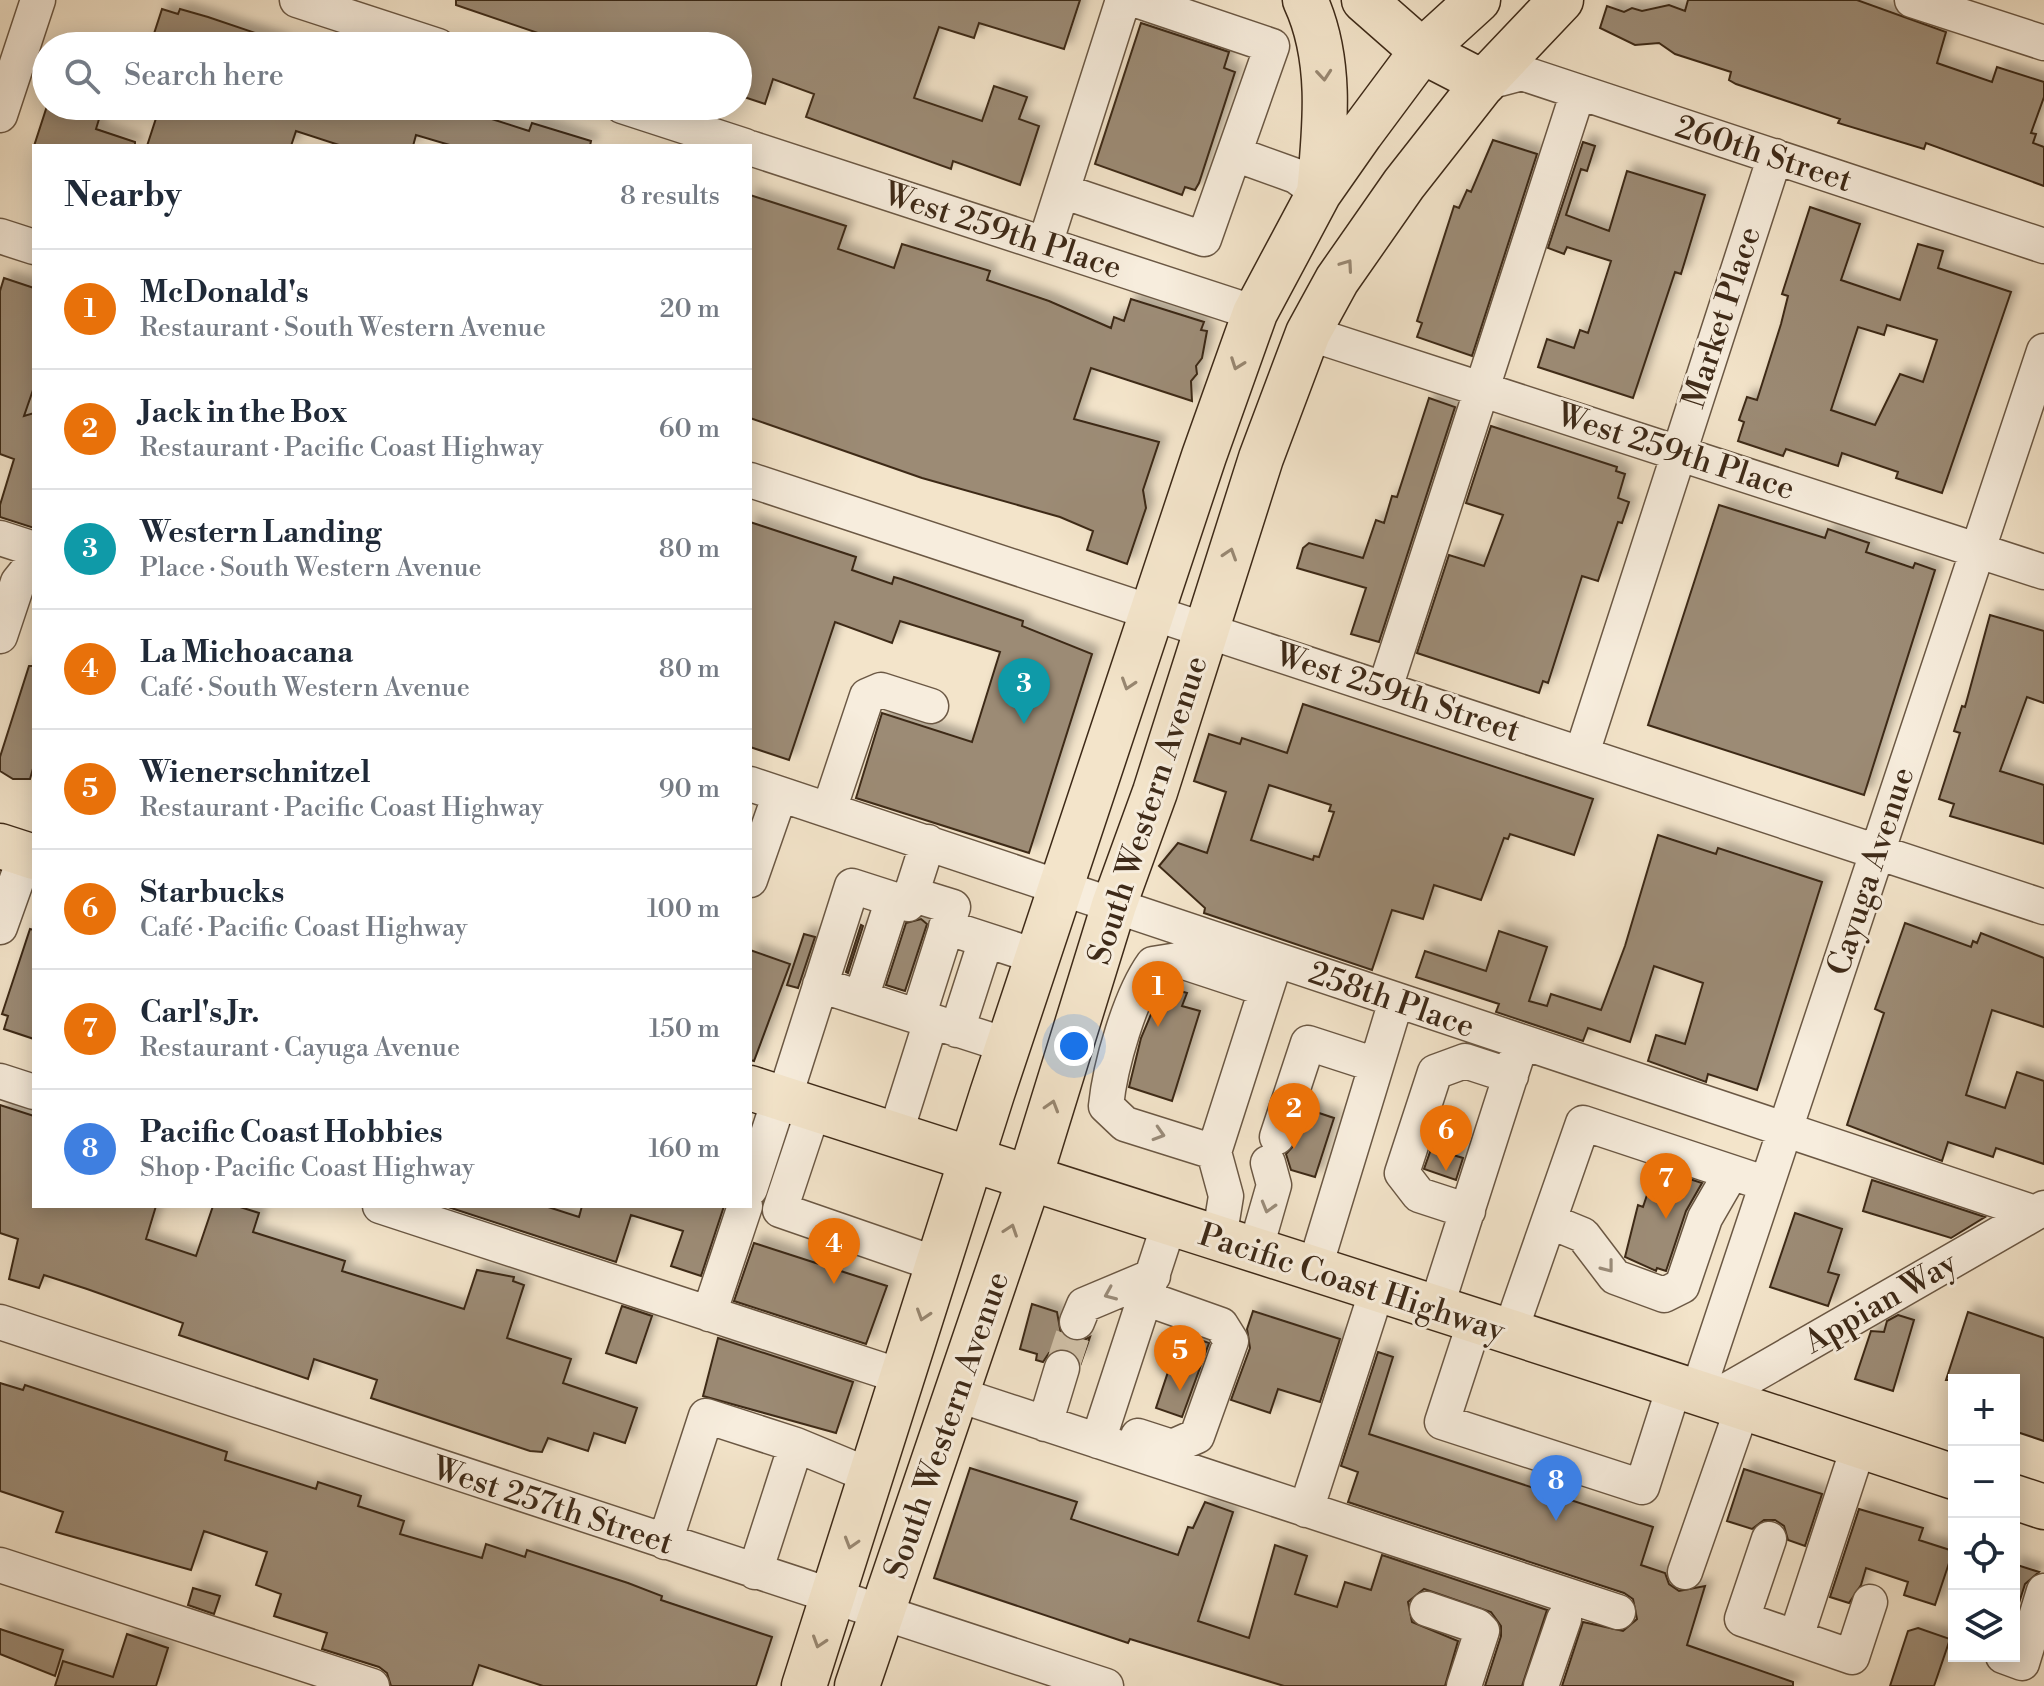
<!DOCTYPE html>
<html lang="en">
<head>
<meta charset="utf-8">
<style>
	:root { --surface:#fff; --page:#f2f2f3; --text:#1f2937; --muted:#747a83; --line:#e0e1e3; --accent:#d93025 }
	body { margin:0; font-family:"Libre Bodoni",serif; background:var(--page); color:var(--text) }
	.controls { position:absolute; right:24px; bottom:24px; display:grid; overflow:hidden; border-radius:0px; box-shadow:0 4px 20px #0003 }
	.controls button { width:72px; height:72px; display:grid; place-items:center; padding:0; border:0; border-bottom:2px solid var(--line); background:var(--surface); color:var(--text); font:40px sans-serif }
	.you { position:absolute; left:1074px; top:1046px; width:28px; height:28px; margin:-20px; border:6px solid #fff; border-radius:50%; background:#1a73e8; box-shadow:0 0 0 12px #1a73e833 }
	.badge { display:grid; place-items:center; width:52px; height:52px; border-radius:50%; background:var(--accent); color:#fff; font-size:26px; font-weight:700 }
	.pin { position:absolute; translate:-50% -66px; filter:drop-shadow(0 2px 4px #0008) }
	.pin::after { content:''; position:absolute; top:42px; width:28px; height:24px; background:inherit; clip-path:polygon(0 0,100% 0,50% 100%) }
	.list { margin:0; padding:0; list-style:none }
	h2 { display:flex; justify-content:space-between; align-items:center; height:104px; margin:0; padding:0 32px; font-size:34px }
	h2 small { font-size:26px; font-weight:400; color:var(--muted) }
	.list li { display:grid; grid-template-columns:52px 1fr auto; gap:24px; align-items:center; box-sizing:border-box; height:120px; padding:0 32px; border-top:2px solid var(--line) }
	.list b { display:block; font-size:30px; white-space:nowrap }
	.list p { margin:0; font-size:26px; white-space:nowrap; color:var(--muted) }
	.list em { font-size:26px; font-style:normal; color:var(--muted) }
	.icon { flex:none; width:44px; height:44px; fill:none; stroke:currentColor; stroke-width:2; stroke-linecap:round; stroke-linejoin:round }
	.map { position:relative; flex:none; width:2044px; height:1686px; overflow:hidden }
	.search { position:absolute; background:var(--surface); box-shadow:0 4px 20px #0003; left:32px; top:32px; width:720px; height:88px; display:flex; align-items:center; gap:20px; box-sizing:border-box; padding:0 28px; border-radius:44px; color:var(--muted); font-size:30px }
	.panel { position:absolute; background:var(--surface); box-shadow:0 4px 20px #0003; left:32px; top:144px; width:720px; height:1064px; border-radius:0px }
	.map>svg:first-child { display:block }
	.building { fill:#9c8b75; stroke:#3e2a18; stroke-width:2; fill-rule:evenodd; filter:url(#shadow) }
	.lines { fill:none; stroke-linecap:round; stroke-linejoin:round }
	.minor-tunnel { stroke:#cfbfa6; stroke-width:34; stroke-dasharray:34 17; stroke-linecap:butt }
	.minor-casing { stroke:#6b5844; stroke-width:37 }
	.major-casing { stroke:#3e2a18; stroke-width:47 }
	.highway-casing { stroke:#3e2a18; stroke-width:47 }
	.minor { stroke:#f7eddd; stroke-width:34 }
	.major { stroke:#f3e4ca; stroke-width:44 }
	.highway { stroke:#f3e4ca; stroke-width:44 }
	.oneway { stroke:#988771 }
	.oneway2 { stroke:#9a8c7a }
	.labels { text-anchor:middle; stroke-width:6; stroke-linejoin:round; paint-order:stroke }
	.street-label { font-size:32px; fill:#3e2a18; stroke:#f7eddd }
</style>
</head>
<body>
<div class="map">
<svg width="2044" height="1686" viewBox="0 0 2044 1686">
	<defs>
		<filter id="shadow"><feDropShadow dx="7" dy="-7" stdDeviation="4" flood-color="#0004"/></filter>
	</defs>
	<rect width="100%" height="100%" fill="#f3e4ca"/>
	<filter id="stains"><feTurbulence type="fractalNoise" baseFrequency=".0025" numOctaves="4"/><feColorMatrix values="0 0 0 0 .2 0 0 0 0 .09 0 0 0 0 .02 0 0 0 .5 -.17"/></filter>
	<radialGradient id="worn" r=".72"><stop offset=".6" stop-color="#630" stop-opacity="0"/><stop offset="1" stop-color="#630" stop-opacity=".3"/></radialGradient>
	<!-- building -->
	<path class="building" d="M456,0H1080L1064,49L979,23L974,38L939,27L914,98L982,121L994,86L1027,97L1019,119L1039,126L1020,185L953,161L951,169L806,117L814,94L773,79L765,104L738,95V46H576L456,5Z
		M1688,0H1857L1946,32L1937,63L1992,82L1997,67L2044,82V97L2031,133L2036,134L2033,143L2044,147V186L1926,143L1924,149L1838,123L1840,119L1736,84L1729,80L1731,72L1675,54L1659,43L1635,45L1600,28L1607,6L1624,12L1632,8L1642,11L1669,5L1685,11Z
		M162,9L178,14L180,9L208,17L282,42V46H150Z
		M1141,23L1229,52L1224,68L1235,72L1199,183L1195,190L1185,187L1182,195L1095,164Z
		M47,106H103L96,129L135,142V146H34Z
		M160,106H475L473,113L529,131L532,123L591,141L590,146H453L416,135L413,146H342L296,131L291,146H147Z
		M1493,140L1537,154L1472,356L1417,337L1422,323L1417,321L1454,206L1459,208L1467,190L1471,192Z
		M1583,142L1595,146L1587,171L1581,169L1566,215L1609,231L1627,171L1705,195L1681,274L1675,272L1633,398L1538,367L1547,339L1574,348L1580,330L1588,333L1611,261L1567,247L1564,254L1548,248Z
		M750,195L846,226L838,249L894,268L902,244L990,271L987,280L1049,301L1111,328L1114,317L1124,321L1131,299L1204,322L1201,330L1207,331L1202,358L1196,366L1197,374L1191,381L1192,401L1091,368L1074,419L1159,442L1143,490L1146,508L1127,564L1087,550L1093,531L1060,517L922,478L750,418Z
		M1810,207L1860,224L1841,280L1900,300L1918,244L1943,251L1938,268L2011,292L1942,493L1896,478L1898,472L1842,453L1838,466L1786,449L1783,456L1738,441L1744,422L1739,420L1747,397L1757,400L1781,324L1788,296L1782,294ZM1887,325L1937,340L1923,382L1900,374L1875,425L1831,410L1858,327L1884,335Z
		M4,278L34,288V387L24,416L34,413V528L0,517V505L14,459L0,454V291Z
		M1429,398L1455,407L1379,642L1351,634L1366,588L1297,568L1303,548L1309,543L1363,558L1376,520L1384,523L1392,496L1397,497Z
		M1491,426L1617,467L1616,471L1625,474L1618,498L1629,502L1622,523L1618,522L1598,581L1582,576L1548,683L1543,681L1539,693L1417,653L1449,555L1484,566L1503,515L1466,503Z
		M1719,505L1825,538L1828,529L1869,543L1866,552L1913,568L1915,563L1935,570L1864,795L1648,725Z
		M750,522L856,557L852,570L892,584L894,577L901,579L1023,621L1022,626L1092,654L1029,853L856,798L882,713L972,742L1000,652L900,621L892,643L835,622L789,760L750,747Z
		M1990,615L2044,631V703L2027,697L2000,771L2044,785V844L1950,816L1954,804L1939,799L1960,733L1954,731L1962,706L1965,707Z
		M29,666H34V765L30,779H13L0,771V757Z
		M1303,704L1593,799L1574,855L1510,834L1508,839L1504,838L1481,900L1434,885L1423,919L1392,910L1372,970L1204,913L1205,908L1159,866L1178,843L1207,853L1226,792L1194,781L1209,734L1240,744L1242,738L1287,753ZM1269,785L1331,805L1329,811L1334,812L1319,857L1314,856L1313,860L1251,840Z
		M1658,835L1716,854L1718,848L1822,882L1757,1090L1708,1074L1706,1082L1648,1061L1656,1035L1685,1044L1703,983L1654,966L1630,1042L1588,1028L1583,1041L1496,1012L1499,1004L1416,977L1425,951L1486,971L1499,931L1547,947L1529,1001L1547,1006L1551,994L1601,1010L1625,946Z
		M921,919L927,924L905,991L886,985L906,923Z
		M1905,923L1971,947L1973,941L1977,943L1981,933L2044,958V1027L1992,1010L1966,1095L2005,1108L2017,1072L2044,1081V1164L1996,1148L1993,1157L1948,1142L1942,1161L1847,1125L1884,1013L1875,1009Z
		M861,925L863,926L848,973L846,972Z
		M30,929L34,930V1039L4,1029L8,1016L2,1014Z
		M804,934L815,937L798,988L787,985Z
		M750,950L790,964L754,1061L750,1060Z
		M1163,986L1187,993L1182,1006L1200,1011L1172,1101L1129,1087L1141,1038Z
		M0,1105L34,1116V1206H156L146,1239L196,1256L213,1206H237L259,1213L253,1232L345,1261L342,1271L464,1309L477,1270L514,1277L513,1281L524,1285L507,1338L571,1359L563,1383L637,1408L625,1443L594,1433L588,1451L548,1438L542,1452L530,1451L371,1398L377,1380L314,1359L308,1379L179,1335L183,1323L87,1289L44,1275L39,1288L9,1279L18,1239L0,1233Z
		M1307,1109L1334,1118L1315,1177L1291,1170L1286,1154L1296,1143Z
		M1435,1138L1454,1144L1450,1154L1463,1158L1456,1180L1424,1169Z
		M1656,1168L1702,1183L1686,1211L1666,1271L1657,1268L1656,1271L1625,1257L1638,1205L1643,1207Z
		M1872,1180L1985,1217L1951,1238L1863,1211Z
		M545,1206L579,1217L582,1206H724L701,1276L671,1266L683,1231L631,1215L616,1262L448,1207Z
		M1795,1213L1842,1229L1828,1272L1839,1275L1828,1306L1770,1287Z
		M754,1243L887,1286L866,1344L734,1301Z
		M1032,1304L1057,1312L1061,1334L1069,1340L1080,1342L1090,1337L1081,1363L1076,1354L1067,1349L1049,1353L1043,1362L1036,1360L1037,1354L1020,1349Z
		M622,1306L652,1316L636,1363L606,1353Z
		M1253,1311L1340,1339L1320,1402L1278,1389L1270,1413L1231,1400L1250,1348L1247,1329Z
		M1968,1312L2044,1338V1441L2014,1431V1380H1946Z
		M1898,1315L1914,1320L1893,1391L1855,1379L1871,1331L1884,1332L1887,1321Z
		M1181,1333L1209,1343L1182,1417L1156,1408Z
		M718,1338L853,1382L836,1433L703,1396Z
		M1378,1352L1393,1357L1369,1434L1653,1527L1641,1565L1665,1573L1669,1584L1679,1591L1705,1586L1687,1645L1793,1682V1686H1562L1583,1622L1623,1631L1637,1619L1633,1599L1624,1593L1348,1502L1358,1472L1341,1466Z
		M0,1383L23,1390L25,1385L227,1452L225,1460L316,1489L318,1482L361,1496L358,1506L404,1521L400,1534L482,1558L486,1544L525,1557L527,1550L628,1583L662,1596L661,1600L772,1637L756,1686H543L479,1665L472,1686H391L387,1673L379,1667L322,1649L327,1633L274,1616L281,1594L256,1585L267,1552L204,1531L191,1570L56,1532L63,1512L0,1491Z
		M970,1468L1077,1502L1071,1519L1178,1555L1188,1527L1193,1528L1205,1502L1233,1512L1198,1621L1249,1638L1275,1545L1307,1556L1295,1594L1337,1607L1345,1582L1371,1590L1382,1555L1547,1610L1522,1686H1485L1501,1636V1626L1491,1612L1424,1589L1408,1602L1412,1622L1458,1641L1445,1686H1284L1130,1639L1128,1643L934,1578Z
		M1744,1469L1822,1494L1805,1546L1788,1540L1784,1526L1775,1520H1764L1752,1529L1727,1521Z
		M1859,1509L1923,1528L1919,1540L1953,1551L1935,1605L1904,1595L1908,1582L1866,1568L1861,1585L1849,1603L1830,1597Z
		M2014,1564L2039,1572L2025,1584L2018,1606L2014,1605Z
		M193,1588L220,1596L214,1614L188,1605Z
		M1918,1628L1950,1639L1934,1686H1890L1908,1631Z
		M0,1629L63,1650L55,1676L0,1654Z
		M127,1634L168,1648L156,1686H55L63,1661L113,1677Z"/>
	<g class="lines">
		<!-- minor-tunnel -->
		<path class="minor-tunnel" d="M1062,1368L1077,1322"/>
		<defs>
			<path id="minor" d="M297,0L438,46
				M1912,0L2044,43
				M1484,83L1522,73L2044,246
				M622,106L745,146
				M0,115L38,0
				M750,148L1255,313
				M1235,154L1296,176L1319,193
				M1062,191L1204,239L1272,46L1136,0
				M0,236L34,247
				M1045,244L1123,0
				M1308,333L2044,572
				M750,480L2044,907
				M0,538L34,549
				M0,636L18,582L34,562
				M1385,688L1578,92
				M1582,753L1775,156
				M750,784C1179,924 1606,1071 2035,1213
				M829,810L867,696L881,690L931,706
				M750,880L780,794
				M911,894L953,907L918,1017
				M0,927L26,854
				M946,927L1038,957
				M820,985L1009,1046
				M861,998L893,899
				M957,1030L986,940
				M0,1081L34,1092
				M784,1099L852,886L908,904L928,842
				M814,1108L780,1210L939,1265
				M895,1135L931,1021
				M1277,1137L1308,1043L1376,1065
				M1214,1152L1125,1124L1106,1106C1110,1066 1130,996 1153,964L1178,960L1266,989
				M750,1189L780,1097
				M380,1206L903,1377
				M1468,1211L1419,1195L1402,1173L1435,1072L1465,1061L1511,1076
				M1549,1221L1583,1235L1615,1277L1664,1295L1682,1286L1705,1218L1731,1173
				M1219,1239L1226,1196L1214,1152L1273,968
				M1255,1251L1274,1185L1268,1163
				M1314,1270L1396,1001
				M1436,1308L1521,1043
				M709,1314L745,1206
				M1475,1321L1442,1422L1642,1487L1675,1384
				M0,1322L1106,1686
				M1077,1322L1084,1305L1153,1276
				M1510,1332L1583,1123L1767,1184
				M1698,1391L2044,351
				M956,1394L1618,1612
				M1717,1396L2044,1208
				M1045,1424L1062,1368
				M1138,1436L1172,1447L1197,1436L1231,1341L1221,1325L1145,1298
				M1098,1441L1169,1224
				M796,1445L871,1476
				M1306,1510L1377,1290
				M1769,1539L1742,1619L1852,1657L1870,1602
				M665,1542L706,1416L796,1445L755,1572
				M0,1565L372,1686
				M1685,1572L1743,1406
				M1427,1609L1477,1626L1482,1631L1464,1686
				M1796,1637L1859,1445
				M2003,1656L2022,1663L2044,1591
				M1541,1686L1564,1619"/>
			<path id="major" d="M1305,0C1333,60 1325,129 1319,193
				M1364,0L1422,51L1484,83
				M804,1686L992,1094L1204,456L1255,313L1319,193L1361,133L1422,51L1478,0
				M857,1686L1029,1180L1114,905L1155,792L1261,458L1308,333L1337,280L1404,184L1488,77L1561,0"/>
			<path id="highway" d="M0,846L34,857
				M750,1088C1151,1218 1554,1343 1954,1477
				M2014,1497L2044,1507"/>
		</defs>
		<!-- minor casing -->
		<use href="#minor" class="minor-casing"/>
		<!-- major casing -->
		<use href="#major" class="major-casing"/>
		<!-- highway casing -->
		<use href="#highway" class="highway-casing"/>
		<!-- minor -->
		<use href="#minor" class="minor"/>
		<!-- major -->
		<use href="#major" class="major"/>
		<!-- highway -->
		<use href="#highway" class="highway"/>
	</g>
	<!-- one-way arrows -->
	<defs><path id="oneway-chevron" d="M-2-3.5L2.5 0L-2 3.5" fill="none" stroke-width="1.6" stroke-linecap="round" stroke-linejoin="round" transform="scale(2)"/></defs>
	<g class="oneway">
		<use href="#oneway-chevron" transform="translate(1324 75) rotate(85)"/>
		<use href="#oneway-chevron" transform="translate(1347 265) rotate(-55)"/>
		<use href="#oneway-chevron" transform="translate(1237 364) rotate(110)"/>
		<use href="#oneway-chevron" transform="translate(1230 554) rotate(-72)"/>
		<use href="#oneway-chevron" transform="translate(1128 684) rotate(108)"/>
		<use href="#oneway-chevron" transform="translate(1052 1106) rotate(-73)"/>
		<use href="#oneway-chevron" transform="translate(1011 1230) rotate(-71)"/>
		<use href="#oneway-chevron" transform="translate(923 1315) rotate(108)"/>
		<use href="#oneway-chevron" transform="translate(851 1543) rotate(107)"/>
		<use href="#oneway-chevron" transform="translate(819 1642) rotate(108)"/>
	</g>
	<g class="oneway2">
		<use href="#oneway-chevron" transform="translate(1159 1134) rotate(17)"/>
		<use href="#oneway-chevron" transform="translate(1268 1207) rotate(106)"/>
		<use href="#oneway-chevron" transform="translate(1608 1267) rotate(52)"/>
		<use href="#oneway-chevron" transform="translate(1110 1294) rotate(157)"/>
	</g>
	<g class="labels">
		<!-- street labels -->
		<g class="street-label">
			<text transform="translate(1764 153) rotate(18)" y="11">260th Street</text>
			<text transform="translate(1003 230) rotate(18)" y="11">West 259th Place</text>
			<text transform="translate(1721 317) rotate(-72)" y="11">Market Place</text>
			<text transform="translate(1676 451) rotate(18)" y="11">West 259th Place</text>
			<text transform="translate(1398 692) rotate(18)" y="11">West 259th Street</text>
			<text transform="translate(1147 810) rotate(-72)" y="11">South Western Avenue</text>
			<text transform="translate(1870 871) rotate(-72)" y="11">Cayuga Avenue</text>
			<text transform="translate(1392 999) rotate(19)" y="11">258th Place</text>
			<text transform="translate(1352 1282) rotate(18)" y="11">Pacific Coast Highway</text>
			<text transform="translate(1880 1302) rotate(-30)" y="11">Appian Way</text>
			<text transform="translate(946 1425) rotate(-71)" y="11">South Western Avenue</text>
			<text transform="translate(553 1505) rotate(18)" y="11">West 257th Street</text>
		</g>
	</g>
	<rect width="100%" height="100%" filter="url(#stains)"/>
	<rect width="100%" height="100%" fill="url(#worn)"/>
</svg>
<div class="controls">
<button>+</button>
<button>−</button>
<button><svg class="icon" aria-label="locate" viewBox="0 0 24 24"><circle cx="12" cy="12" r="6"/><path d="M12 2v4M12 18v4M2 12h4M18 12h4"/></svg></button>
<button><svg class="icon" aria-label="layers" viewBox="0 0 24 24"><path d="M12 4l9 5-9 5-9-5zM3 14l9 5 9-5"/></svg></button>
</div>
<div class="you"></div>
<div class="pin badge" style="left:1158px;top:1027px;background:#e8710a">1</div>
<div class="pin badge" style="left:1294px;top:1149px;background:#e8710a">2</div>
<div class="pin badge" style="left:1024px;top:724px;background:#0f9aa8">3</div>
<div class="pin badge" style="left:834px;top:1284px;background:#e8710a">4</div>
<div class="pin badge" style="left:1180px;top:1391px;background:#e8710a">5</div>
<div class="pin badge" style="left:1446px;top:1171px;background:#e8710a">6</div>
<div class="pin badge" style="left:1666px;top:1219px;background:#e8710a">7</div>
<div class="pin badge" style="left:1556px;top:1521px;background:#3f7fe0">8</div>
<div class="search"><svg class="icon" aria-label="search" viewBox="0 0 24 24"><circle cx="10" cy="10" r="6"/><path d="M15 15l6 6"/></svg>Search here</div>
<section class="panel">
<h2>Nearby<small>8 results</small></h2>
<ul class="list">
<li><span class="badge" style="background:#e8710a">1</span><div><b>McDonald's</b><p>Restaurant · South Western Avenue</p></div><em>20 m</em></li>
<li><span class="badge" style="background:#e8710a">2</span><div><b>Jack in the Box</b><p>Restaurant · Pacific Coast Highway</p></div><em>60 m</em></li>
<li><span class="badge" style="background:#0f9aa8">3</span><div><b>Western Landing</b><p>Place · South Western Avenue</p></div><em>80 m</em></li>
<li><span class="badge" style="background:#e8710a">4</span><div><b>La Michoacana</b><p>Café · South Western Avenue</p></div><em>80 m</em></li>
<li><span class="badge" style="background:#e8710a">5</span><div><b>Wienerschnitzel</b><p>Restaurant · Pacific Coast Highway</p></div><em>90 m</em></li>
<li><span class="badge" style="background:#e8710a">6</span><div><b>Starbucks</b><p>Café · Pacific Coast Highway</p></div><em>100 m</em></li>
<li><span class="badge" style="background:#e8710a">7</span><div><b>Carl's Jr.</b><p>Restaurant · Cayuga Avenue</p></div><em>150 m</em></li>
<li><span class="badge" style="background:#3f7fe0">8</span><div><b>Pacific Coast Hobbies</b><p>Shop · Pacific Coast Highway</p></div><em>160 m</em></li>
</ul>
</section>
</div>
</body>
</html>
